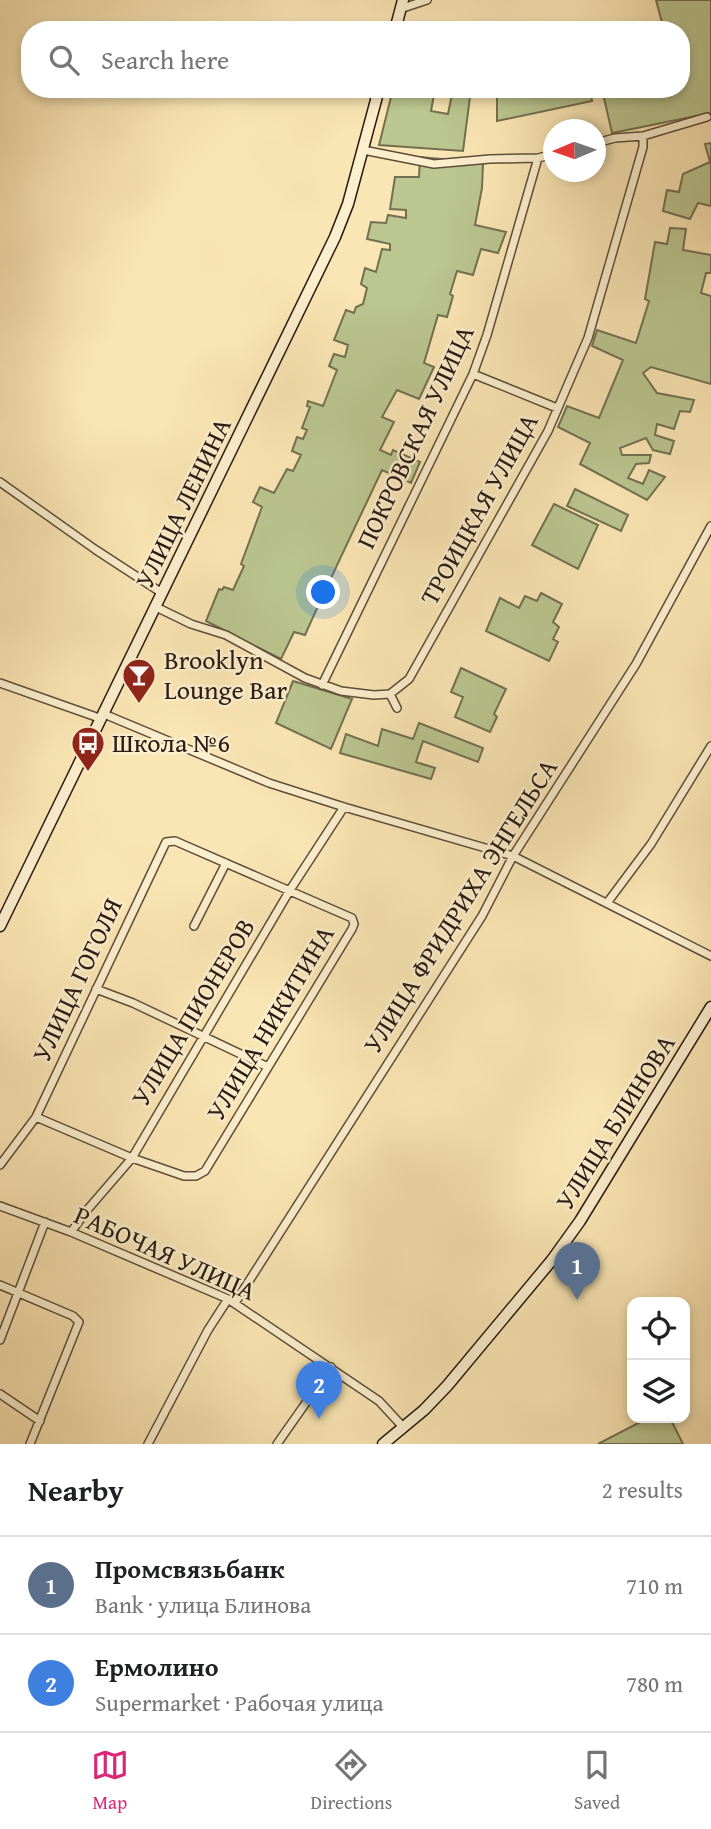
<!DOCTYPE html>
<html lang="en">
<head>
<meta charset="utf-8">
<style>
	:root { --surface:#fff; --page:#f6f6f6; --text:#202124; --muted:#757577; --line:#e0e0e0; --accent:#db2777 }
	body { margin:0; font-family:"Gentium Book Plus",serif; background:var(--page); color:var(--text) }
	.controls { position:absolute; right:21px; bottom:21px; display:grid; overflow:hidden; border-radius:14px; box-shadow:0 4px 10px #0003 }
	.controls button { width:63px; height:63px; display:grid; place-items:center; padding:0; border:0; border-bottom:2px solid var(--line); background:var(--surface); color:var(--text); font:35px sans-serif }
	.compass { position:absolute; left:543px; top:119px; width:63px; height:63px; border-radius:50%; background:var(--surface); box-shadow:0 4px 10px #0003; rotate:268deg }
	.you { position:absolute; left:324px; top:593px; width:24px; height:24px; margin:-18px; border:5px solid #fff; border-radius:50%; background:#1a73e8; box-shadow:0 0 0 10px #1a73e833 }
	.badge { display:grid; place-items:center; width:46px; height:46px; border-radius:50%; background:var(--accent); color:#fff; font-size:23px; font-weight:700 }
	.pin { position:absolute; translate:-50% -58px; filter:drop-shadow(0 2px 4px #0008) }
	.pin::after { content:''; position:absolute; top:37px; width:24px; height:21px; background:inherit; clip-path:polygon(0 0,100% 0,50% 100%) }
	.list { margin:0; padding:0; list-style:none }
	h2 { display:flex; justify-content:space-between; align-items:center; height:91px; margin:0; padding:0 28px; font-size:30px }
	h2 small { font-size:23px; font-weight:400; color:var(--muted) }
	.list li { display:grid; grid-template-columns:46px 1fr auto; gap:21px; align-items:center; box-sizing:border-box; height:98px; padding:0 28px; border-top:2px solid var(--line) }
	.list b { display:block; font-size:26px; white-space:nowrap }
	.list p { margin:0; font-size:23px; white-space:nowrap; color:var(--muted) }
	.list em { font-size:23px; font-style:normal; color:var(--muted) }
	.icon { flex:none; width:38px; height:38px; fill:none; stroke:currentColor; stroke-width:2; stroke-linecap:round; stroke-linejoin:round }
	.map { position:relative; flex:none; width:711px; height:1444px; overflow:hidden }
	.search { position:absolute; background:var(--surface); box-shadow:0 4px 10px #0003; left:21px; right:21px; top:21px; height:77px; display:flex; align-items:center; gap:18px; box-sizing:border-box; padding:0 24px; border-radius:28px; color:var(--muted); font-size:26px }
	.sheet { height:287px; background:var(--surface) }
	nav { display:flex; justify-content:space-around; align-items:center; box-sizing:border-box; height:98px; border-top:2px solid var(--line); background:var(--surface); font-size:19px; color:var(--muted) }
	nav a { display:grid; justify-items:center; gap:4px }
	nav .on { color:var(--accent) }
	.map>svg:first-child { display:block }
	.green { fill:#bbc690; stroke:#727051; stroke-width:2 }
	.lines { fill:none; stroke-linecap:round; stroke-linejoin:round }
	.street-casing { stroke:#5e4d3a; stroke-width:10 }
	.secondary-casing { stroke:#2a1a12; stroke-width:13 }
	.street { stroke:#fcefce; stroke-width:7 }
	.secondary { stroke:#fcefce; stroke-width:10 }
	.labels { text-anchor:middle; stroke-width:5; stroke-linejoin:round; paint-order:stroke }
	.street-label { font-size:26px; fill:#2a1a12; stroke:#fcefce }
	.poi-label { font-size:26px; fill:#2a1a12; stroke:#fcefce; text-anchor:start }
</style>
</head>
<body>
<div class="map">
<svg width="711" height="1444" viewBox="0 0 711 1444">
	<rect width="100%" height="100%" fill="#fae6b4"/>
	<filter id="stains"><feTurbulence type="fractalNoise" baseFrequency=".00286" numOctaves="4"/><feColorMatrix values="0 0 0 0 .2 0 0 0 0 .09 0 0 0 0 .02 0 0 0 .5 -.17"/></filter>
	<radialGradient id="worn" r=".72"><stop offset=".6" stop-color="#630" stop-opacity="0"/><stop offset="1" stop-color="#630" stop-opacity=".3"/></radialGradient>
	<!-- green -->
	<path class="green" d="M656,0H711V113L612,133L602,89H681V30H664Z
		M393,89H435L431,111L448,114L453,89H471L463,151L379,145Z
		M497,89H590L592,101L497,121Z
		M711,143V206L698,203L690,219L663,211L667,190L679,192L683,174L710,162L705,144Z
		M420,157L483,163L482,188L475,225L506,232L498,253L481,249L473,275L457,271L450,294L453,296L447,317L438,315L424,363L434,367L419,399L397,390L382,417L394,422L380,450L391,455L393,450L420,462L411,483L382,470C356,525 330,579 305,635L294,632L281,659L206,621L219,589L222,590L224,587L233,590L244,566L241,564L262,507L253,502L260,487L274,493L287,469L293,471L301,455L292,451L297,437L303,439L307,430L302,428L310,407L307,406L308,401L323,406L337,370L329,366L334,354L345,357L348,345L334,340L346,310L354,313L356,307L363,304L367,288L361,284L365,268L376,272L382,249L390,250V244L367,239L371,222L386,223L388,215L406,218V210L390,209L395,177H419Z
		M670,228L686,229L683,250L711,255V273H706L701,293L711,296V384L651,367L643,373L657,393L694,400L690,412L680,411L674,429L657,424L655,435L674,441L670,454L653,450L646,438L620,448L622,455H651L649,463L636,464L628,478L643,484L649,470L665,477L647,500L580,464L590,443L558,427L567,406L599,418L623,360L592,346L597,330L636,343L649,301L645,299L655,242L667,244Z
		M575,489L628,515L621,531L567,506Z
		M554,504L598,525L578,569L532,545Z
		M541,593L562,604L553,622L559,627L553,639L558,642L549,661L486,631L500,598L519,608L525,596L537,601Z
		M461,668L506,689L494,714L497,717L490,732L455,717L463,697L451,692Z
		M293,681L352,699L331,749L276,723Z
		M419,723L483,748L478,762L423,741L416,762L435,768L431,779L340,753L346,734L378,746L382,729L413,739Z
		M648,1418H670L683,1444H598Z"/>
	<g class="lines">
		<defs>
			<path id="street" d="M400,9L427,0
				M643,136L707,117
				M363,150L434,164L490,159L538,158L554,154
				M473,374L557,408
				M0,482L96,550L162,593
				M156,607L191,624L226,635L305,678L341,691L374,695L390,694L409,679L548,431L588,338L643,147V136L615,138L596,143
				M0,683L102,719
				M322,685L473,374L487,335L538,158
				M390,694L397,708
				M104,714L269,783L344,807L513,856L711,956
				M607,903L651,844L711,746
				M194,926L226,863
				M96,989L133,1003L268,1067
				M0,1165L36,1117L166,842L175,841L352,918L354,924L352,929L205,1171L196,1176H184L132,1158L36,1117
				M0,1206L71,1232L228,1299L379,1401L404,1428
				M71,1232L88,1209L132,1158L290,890L344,807
				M0,1285L73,1316L79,1322L30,1444
				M235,1303L482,916L513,856L636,664L711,526
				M0,1340L45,1222
				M0,1394L40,1421
				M148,1444L208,1330L228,1299
				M277,1444L331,1367"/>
			<path id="secondary" d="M395,30L403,0
				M0,926L335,237L348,204L379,89
				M383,1444L424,1410L447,1386L552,1260L580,1221L711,1007"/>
		</defs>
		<!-- street casing -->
		<use href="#street" class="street-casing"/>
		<!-- secondary casing -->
		<use href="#secondary" class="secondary-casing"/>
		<!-- street -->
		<use href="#street" class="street"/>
		<!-- secondary -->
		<use href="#secondary" class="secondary"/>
	</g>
	<!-- icons -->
	<defs>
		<symbol id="bar-pin" viewBox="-11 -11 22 30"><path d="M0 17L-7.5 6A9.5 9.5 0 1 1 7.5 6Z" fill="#8f2418" stroke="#fcefce"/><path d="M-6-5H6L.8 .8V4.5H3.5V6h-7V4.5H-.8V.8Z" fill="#fff"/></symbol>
		<symbol id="bus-pin" viewBox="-11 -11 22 30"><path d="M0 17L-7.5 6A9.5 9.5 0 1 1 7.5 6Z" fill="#8f2418" stroke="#fcefce"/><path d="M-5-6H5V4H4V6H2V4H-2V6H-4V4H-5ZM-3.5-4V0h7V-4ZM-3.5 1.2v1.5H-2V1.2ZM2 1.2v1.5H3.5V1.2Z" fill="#fff"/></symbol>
	</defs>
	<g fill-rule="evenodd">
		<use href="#bar-pin" x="120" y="656" width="38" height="52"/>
		<use href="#bus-pin" x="69" y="724" width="38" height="52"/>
	</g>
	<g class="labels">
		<!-- street labels -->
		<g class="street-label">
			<text transform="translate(415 437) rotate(-65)" y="9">ПОКРОВСКАЯ УЛИЦА</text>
			<text transform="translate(183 503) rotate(-64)" y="9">УЛИЦА ЛЕНИНА</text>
			<text transform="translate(479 509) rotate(-61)" y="9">ТРОИЦКАЯ УЛИЦА</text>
			<text transform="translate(460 906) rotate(-58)" y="9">УЛИЦА ФРИДРИХА ЭНГЕЛЬСА</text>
			<text transform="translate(77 980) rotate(-65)" y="9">УЛИЦА ГОГОЛЯ</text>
			<text transform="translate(193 1012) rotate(-59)" y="9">УЛИЦА ПИОНЕРОВ</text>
			<text transform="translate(270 1023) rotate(-59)" y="9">УЛИЦА НИКИТИНА</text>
			<text transform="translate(615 1122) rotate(-58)" y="9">УЛИЦА БЛИНОВА</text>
			<text transform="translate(165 1253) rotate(24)" y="9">РАБОЧАЯ УЛИЦА</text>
		</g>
		<!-- poi labels -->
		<g class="poi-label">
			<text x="164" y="669">Brooklyn<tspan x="164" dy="30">Lounge Bar</tspan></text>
			<text x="112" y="752">Школа №6</text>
		</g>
	</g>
	<rect width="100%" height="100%" filter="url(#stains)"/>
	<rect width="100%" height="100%" fill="url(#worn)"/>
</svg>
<div class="controls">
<button><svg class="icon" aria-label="locate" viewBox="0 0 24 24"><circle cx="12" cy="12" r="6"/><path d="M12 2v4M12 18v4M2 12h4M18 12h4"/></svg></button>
<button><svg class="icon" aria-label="layers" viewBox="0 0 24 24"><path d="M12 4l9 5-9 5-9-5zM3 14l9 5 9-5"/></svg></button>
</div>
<svg class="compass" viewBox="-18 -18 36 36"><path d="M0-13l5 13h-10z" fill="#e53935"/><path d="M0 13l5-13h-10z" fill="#757577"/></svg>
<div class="you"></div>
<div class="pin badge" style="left:577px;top:1300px;background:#5c6f8a">1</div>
<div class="pin badge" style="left:319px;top:1419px;background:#3f7fe0">2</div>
<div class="search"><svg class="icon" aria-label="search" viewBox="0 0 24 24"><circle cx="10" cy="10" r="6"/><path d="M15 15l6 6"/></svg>Search here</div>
</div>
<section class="sheet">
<h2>Nearby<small>2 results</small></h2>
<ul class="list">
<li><span class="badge" style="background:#5c6f8a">1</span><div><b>Промсвязьбанк</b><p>Bank · улица Блинова</p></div><em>710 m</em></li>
<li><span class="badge" style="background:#3f7fe0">2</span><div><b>Ермолино</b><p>Supermarket · Рабочая улица</p></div><em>780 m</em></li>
</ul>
</section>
<nav>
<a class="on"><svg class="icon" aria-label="map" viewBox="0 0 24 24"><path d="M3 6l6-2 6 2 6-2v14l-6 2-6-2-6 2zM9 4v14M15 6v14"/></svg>Map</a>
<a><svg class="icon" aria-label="directions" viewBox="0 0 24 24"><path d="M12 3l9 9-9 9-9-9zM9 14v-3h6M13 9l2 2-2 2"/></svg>Directions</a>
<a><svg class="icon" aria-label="saved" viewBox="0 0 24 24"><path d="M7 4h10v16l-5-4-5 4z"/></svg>Saved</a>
</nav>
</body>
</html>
